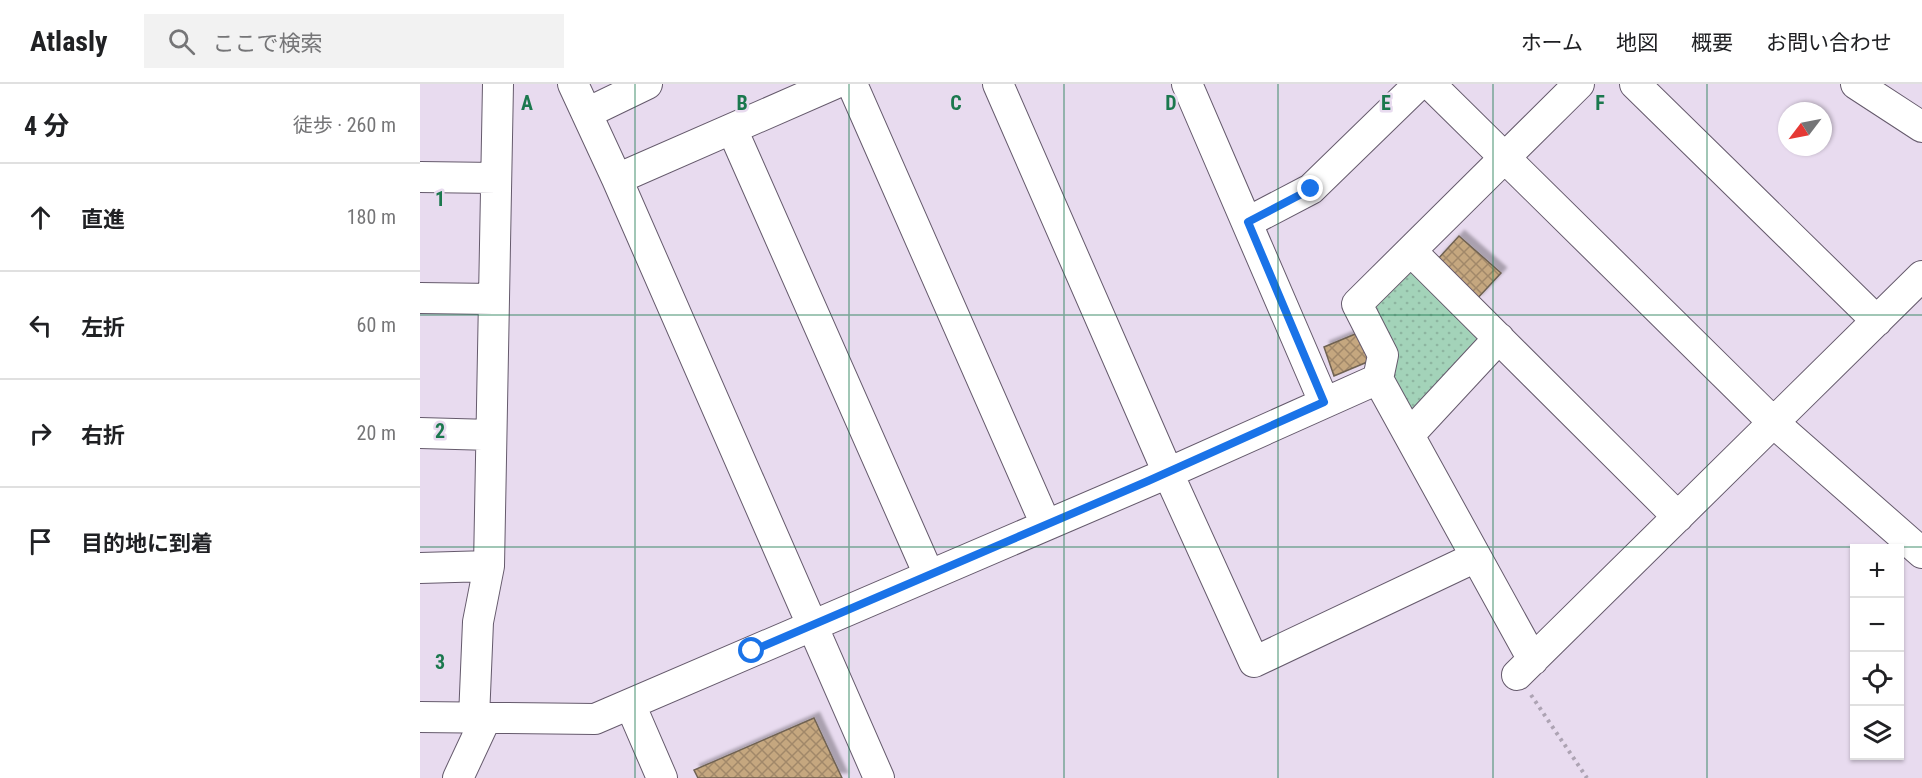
<!DOCTYPE html>
<html lang="ja">
<head>
<meta charset="utf-8">
<style>
	:root { --surface:#fff; --page:#f2f2f2; --text:#202124; --muted:#757577; --line:#e0e0e0 }
	body { margin:0; font-family:"Roboto Condensed","Noto Sans JP",sans-serif; background:var(--page); color:var(--text) }
	.controls { position:absolute; right:18px; bottom:18px; display:grid; overflow:hidden; border-radius:0px; box-shadow:0 2px 4px #0004 }
	.controls button { width:54px; height:54px; display:grid; place-items:center; padding:0; border:0; border-bottom:2px solid var(--line); background:var(--surface); color:var(--text); font:30px sans-serif }
	.compass { position:absolute; left:1358px; top:18px; width:54px; height:54px; border-radius:50%; background:var(--surface); box-shadow:0 2px 4px #0004; rotate:238deg }
	.stop { position:absolute; width:18px; height:18px; margin:-14px; border:4px solid #1a73e8; border-radius:50%; background:#fff }
	.stop.end { background:#1a73e8; border-color:#fff; box-shadow:0 2px 6px #0008 }
	.list { margin:0; padding:0; list-style:none }
	h2 { display:flex; justify-content:space-between; align-items:center; height:78px; margin:0; padding:0 24px; font-size:26px }
	h2 small { font-size:20px; font-weight:400; color:var(--muted) }
	.list li { display:grid; grid-template-columns:39px 1fr auto; gap:18px; align-items:center; box-sizing:border-box; height:108px; padding:0 24px; border-top:2px solid var(--line) }
	.list b { display:block; font-size:22px; white-space:nowrap }
	.list em { font-size:20px; font-style:normal; color:var(--muted) }
	.icon { flex:none; width:33px; height:33px; fill:none; stroke:currentColor; stroke-width:2; stroke-linecap:round; stroke-linejoin:round }
	.map { position:relative; flex:none; width:1502px; height:694px; overflow:hidden }
	header { display:flex; align-items:center; gap:36px; box-sizing:border-box; height:84px; padding:0 30px; background:var(--surface); border-bottom:2px solid var(--line) }
	header strong { font-size:28px }
	nav { display:flex; gap:33px; margin-inline-start:auto; font-size:21px }
	.search { width:420px; height:54px; background:var(--page); display:flex; align-items:center; gap:15px; box-sizing:border-box; padding:0 21px; border-radius:0px; color:var(--muted); font-size:22px }
	main { display:flex }
	aside { flex:1; background:var(--surface) }
	.map>svg:first-child { display:block }
	.park { fill:url(#park-dots) }
	.building { fill:url(#building-cross-hatch); stroke:#6f6252; stroke-width:1.5; filter:url(#shadow) }
	.lines { fill:none; stroke-linecap:round; stroke-linejoin:round }
	.minor-casing { stroke:#655a6c; stroke-width:32 }
	.path { stroke:#ada3b3; stroke-width:4; stroke-dasharray:3 4.5; stroke-linecap:butt }
	.minor { stroke:#fff; stroke-width:30 }
	.route { stroke:#1a73e8; stroke-width:8 }
	.grid { fill:none; stroke:#1b784e; stroke-width:1.5; stroke-opacity:0.55 }
	.grid-label { font-size:20px; text-anchor:middle; font-weight:bold; fill:#1b784e; stroke:#e8dbef; stroke-width:5; stroke-linejoin:round; paint-order:stroke }
</style>
</head>
<body>
<header>
<strong>Atlasly</strong>
<div class="search"><svg class="icon" aria-label="search" viewBox="0 0 24 24"><circle cx="10" cy="10" r="6"/><path d="M15 15l6 6"/></svg>ここで検索</div>
<nav><a>ホーム</a><a>地図</a><a>概要</a><a>お問い合わせ</a></nav>
</header>
<main>
<aside>
<h2>4 分<small>徒歩 · 260 m</small></h2>
<ul class="list">
<li><svg class="icon" aria-label="ahead" viewBox="0 0 24 24"><path d="M12 20V5M6 11l6-6 6 6"/></svg><div><b>直進</b></div><em>180 m</em></li>
<li><svg class="icon" aria-label="left" viewBox="0 0 24 24"><path d="M17 20v-9H6M10 6l-5 5 5 5"/></svg><div><b>左折</b></div><em>60 m</em></li>
<li><svg class="icon" aria-label="right" viewBox="0 0 24 24"><path d="M7 20v-9h11M14 6l5 5-5 5"/></svg><div><b>右折</b></div><em>20 m</em></li>
<li><svg class="icon" aria-label="arrive" viewBox="0 0 24 24"><path d="M6 21V4h12l-3 4 3 4H6"/></svg><div><b>目的地に到着</b></div></li>
</ul>
</aside>
<div class="map">
<svg width="1502" height="694" viewBox="0 0 1502 694">
	<defs>
		<pattern id="park-dots" width="8" height="8" patternUnits="userSpaceOnUse" patternTransform="scale(1.5)"><rect width="8" height="8" fill="#a3d3b9"/><path d="M2 2h.1M6 6h.1" fill="none" stroke="#8db5a0" stroke-width="1.8" stroke-linecap="round"/></pattern>
		<pattern id="building-cross-hatch" width="8" height="8" patternUnits="userSpaceOnUse" patternTransform="scale(1.5)"><rect width="8" height="8" fill="#c5a77f"/><path d="M0 0l8 8M0 8l8-8" fill="none" stroke="#a18869"/></pattern>
		<filter id="shadow"><feDropShadow dx="5.5" dy="-5.5" stdDeviation="1.5" flood-color="#0004"/></filter>
	</defs>
	<rect width="100%" height="100%" fill="#e8dbef"/>
	<!-- park -->
	<path class="park" d="M991,167L1079,254L989,351L937,220Z"/>
	<!-- building -->
	<path class="building" d="M1039,152L1081,189L1056,216L1017,176Z
		M940,248L952,276L914,292L904,263Z
		M394,634L422,694H278L274,686Z"/>
	<g class="lines">
		<defs>
			<path id="minor" d="M153,0L197,95L459,694
				M432,0L626,441
				M578,0L748,389L834,578L1056,473
				M767,0L904,318
				M1010,0L1354,339L1502,469
				M1215,0L1457,237
				M1436,0L1502,43
				M167,29L227,0
				M312,45L509,491
				M0,93L76,94
				M197,95L414,0
				M828,138L891,105L999,0
				M991,167L1258,433
				M0,214L74,215
				M0,349L71,351
				M989,351L1079,254
				M0,484L69,482
				M1113,576L958,295L963,271L937,220L1159,0
				M1097,591L1502,192
				M210,620L242,694
				M0,633L175,635L748,389L958,295
				M54,634L58,538L69,482L78,0
				M38,694L66,634"/>
		</defs>
		<!-- minor casing -->
		<use href="#minor" class="minor-casing"/>
		<!-- path -->
		<path class="path" d="M1111,611L1167,694"/>
		<!-- minor -->
		<use href="#minor" class="minor"/>
	</g>
	<g class="lines">
		<!-- route -->
		<path class="route" d="M332,567L728,397L904,318L828,138L891,105"/>
	</g>
	<!-- grid -->
	<path class="grid" d="M215,0V694M429,0V694M644,0V694M858,0V694M1073,0V694M1287,0V694M0,231H1502M0,463H1502"/>
	<g class="grid-label">
		<text x="107" y="26">A</text>
		<text x="322" y="26">B</text>
		<text x="536" y="26">C</text>
		<text x="751" y="26">D</text>
		<text x="966" y="26">E</text>
		<text x="1180" y="26">F</text>
		<text x="20" y="122">1</text>
		<text x="20" y="354">2</text>
		<text x="20" y="585">3</text>
	</g>
</svg>
<div class="controls">
<button>+</button>
<button>−</button>
<button><svg class="icon" aria-label="locate" viewBox="0 0 24 24"><circle cx="12" cy="12" r="6"/><path d="M12 2v4M12 18v4M2 12h4M18 12h4"/></svg></button>
<button><svg class="icon" aria-label="layers" viewBox="0 0 24 24"><path d="M12 4l9 5-9 5-9-5zM3 14l9 5 9-5"/></svg></button>
</div>
<svg class="compass" viewBox="-18 -18 36 36"><path d="M0-13l5 13h-10z" fill="#e53935"/><path d="M0 13l5-13h-10z" fill="#757577"/></svg>
<div class="stop" style="left:332px;top:567px"></div>
<div class="stop end" style="left:891px;top:105px"></div>
</div>
</main>
</body>
</html>
